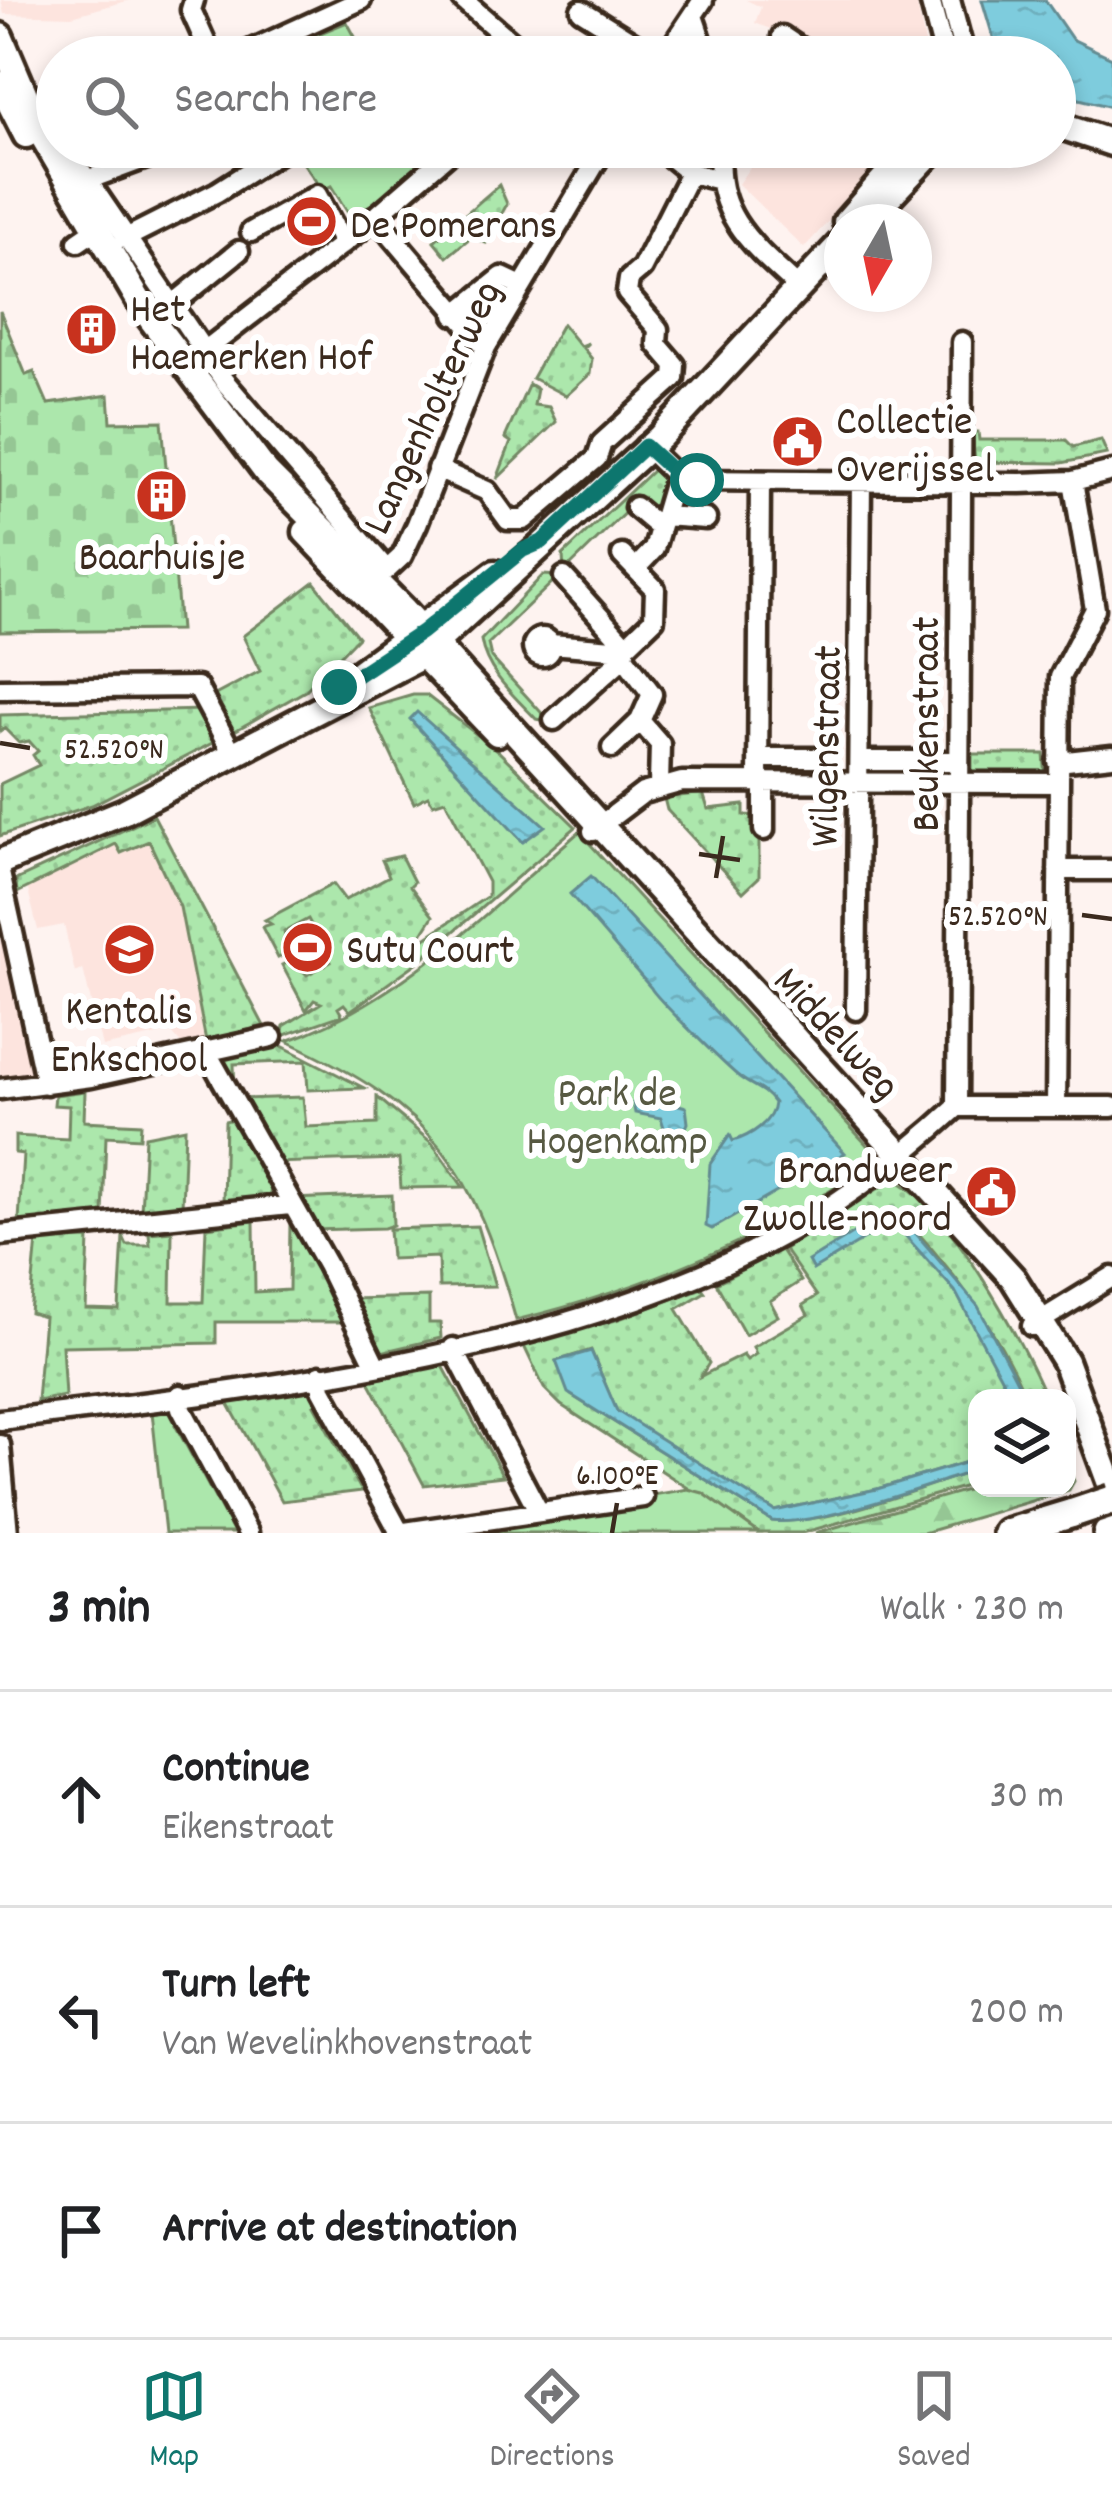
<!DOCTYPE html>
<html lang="en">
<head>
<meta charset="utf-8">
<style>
	:root { --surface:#fff; --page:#f6f6f6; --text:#202124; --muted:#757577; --line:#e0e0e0; --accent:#0f766e }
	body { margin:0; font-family:Dekko,sans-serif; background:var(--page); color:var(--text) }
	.controls { position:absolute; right:36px; bottom:36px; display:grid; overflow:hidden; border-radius:24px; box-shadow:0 6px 18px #0003 }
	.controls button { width:108px; height:108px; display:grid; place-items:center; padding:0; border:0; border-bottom:3px solid var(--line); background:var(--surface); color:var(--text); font:60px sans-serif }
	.compass { position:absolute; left:824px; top:204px; width:108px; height:108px; border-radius:50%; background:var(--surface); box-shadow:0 6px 18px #0003; rotate:189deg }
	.stop { position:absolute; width:36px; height:36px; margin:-27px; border:9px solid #0f766e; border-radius:50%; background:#fff }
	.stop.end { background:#0f766e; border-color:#fff; box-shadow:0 3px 12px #0008 }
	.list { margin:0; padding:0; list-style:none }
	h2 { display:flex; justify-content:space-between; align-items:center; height:156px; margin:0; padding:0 48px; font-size:51px }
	h2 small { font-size:39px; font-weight:400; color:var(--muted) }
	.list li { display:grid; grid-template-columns:78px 1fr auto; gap:36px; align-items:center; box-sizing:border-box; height:216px; padding:0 48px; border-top:3px solid var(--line) }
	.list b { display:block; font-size:45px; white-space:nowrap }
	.list p { margin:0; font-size:39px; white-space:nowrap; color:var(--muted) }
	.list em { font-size:39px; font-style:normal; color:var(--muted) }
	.icon { flex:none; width:66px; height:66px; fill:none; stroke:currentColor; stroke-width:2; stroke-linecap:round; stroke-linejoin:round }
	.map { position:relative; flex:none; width:1112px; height:1533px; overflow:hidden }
	.search { position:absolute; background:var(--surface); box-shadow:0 6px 18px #0003; left:36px; right:36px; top:36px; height:132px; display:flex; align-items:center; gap:30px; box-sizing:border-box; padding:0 42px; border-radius:66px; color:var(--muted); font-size:45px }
	.sheet { height:804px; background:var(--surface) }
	nav { display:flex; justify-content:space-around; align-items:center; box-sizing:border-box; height:168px; border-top:3px solid var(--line); background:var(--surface); font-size:33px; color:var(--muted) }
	nav a { display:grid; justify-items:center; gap:6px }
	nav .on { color:var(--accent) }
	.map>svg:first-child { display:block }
	.built { fill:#fde4de }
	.grass { fill:url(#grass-dots); stroke:#748865; stroke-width:3 }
	.forest { fill:url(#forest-firs); stroke:#748865; stroke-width:3 }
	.cemetery { fill:url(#cemetery-stones); stroke:#748865; stroke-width:3 }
	.park { fill:#ace7ac; stroke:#748865; stroke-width:3 }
	.water { fill:url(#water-ripples); stroke:#638b91; stroke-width:3 }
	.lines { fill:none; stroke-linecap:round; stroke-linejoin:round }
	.minor-casing { stroke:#3b2a1e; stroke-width:27 }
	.major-casing { stroke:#3b2a1e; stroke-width:33 }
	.highway-casing { stroke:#3b2a1e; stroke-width:36 }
	.minor { stroke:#fff; stroke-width:18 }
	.major { stroke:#fff; stroke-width:24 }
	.highway { stroke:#fff; stroke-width:27 }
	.highway-bridge-casing { stroke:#3b2a1e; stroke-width:36; stroke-linecap:butt }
	.highway-bridge { stroke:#fff; stroke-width:27 }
	.route { stroke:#0f766e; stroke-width:15 }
	.ticks { fill:none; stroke:#3b2a1e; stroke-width:4.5 }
	.labels { text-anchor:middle; stroke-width:12; stroke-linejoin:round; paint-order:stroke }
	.poi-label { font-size:42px; fill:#3b2a1e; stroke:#fff; text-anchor:start }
	.street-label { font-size:42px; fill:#3b2a1e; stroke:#fff }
	.park-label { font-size:42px; fill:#575942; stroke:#fff }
	.ticks-label { font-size:30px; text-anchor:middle; fill:#3b2a1e; stroke:#fff; stroke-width:12; stroke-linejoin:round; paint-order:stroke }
</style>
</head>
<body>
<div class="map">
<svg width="1112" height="1533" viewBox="0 0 1112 1533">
	<defs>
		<pattern id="grass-dots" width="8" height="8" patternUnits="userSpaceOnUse" patternTransform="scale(3)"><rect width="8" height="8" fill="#ace7ac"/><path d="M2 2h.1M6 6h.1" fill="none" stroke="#95c694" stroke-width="1.8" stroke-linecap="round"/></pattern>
		<pattern id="forest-firs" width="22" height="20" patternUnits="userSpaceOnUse" patternTransform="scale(3)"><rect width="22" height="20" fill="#ace7ac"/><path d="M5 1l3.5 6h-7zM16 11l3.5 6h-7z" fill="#95c694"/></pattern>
		<pattern id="cemetery-stones" width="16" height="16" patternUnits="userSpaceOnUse" patternTransform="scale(3)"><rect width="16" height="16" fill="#ace7ac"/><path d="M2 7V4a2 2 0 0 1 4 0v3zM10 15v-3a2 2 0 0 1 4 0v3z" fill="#95c694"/></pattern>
		<pattern id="water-ripples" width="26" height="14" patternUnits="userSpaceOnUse" patternTransform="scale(3)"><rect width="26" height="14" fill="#7eccdd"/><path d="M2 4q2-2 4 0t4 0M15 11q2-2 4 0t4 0" fill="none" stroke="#6eafbd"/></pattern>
	</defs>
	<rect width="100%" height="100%" fill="#fef3f0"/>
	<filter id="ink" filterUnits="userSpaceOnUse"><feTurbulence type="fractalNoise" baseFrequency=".00833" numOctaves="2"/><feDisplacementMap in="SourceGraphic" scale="24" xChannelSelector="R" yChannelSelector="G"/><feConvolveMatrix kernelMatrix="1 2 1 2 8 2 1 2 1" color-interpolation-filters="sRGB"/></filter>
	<g filter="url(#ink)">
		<!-- built -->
		<path class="built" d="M1,0H130L72,16L4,14Z
			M746,0H916L928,57H804L809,44L755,23L761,7Z
			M764,147H896L804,248L738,184Z
			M149,841L180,907L206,1041L184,1047L171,1032L102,1047L83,969L75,973L64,925L38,930L27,886L116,844Z
			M0,917L32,1069L28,1075L0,1077Z"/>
		<!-- grass -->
		<path class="grass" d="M499,185L507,204L486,243L471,237L447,257L434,241Z
			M562,324L580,346L588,343L583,348L592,359L590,374L566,396L532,378Z
			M529,384L537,389L534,405L549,407L556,422L497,479L511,442L505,438Z
			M972,432H978L979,440H1066L1073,447L1101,440L1107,454L1062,463L975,462Z
			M653,470L665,481L654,519L637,501L564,572L563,555Z
			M543,575L559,576L488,644L491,657L549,721L536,719C515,697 486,672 481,640Z
			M314,582L358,637L305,691L231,733L210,687L215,695L260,671L243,636Z
			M413,695H426L498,751L576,827L418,962L350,1011L344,1004L338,1008L342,1015L282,1036L284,1026L321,1003L314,1000L306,1010L282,965L292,960L307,975L331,962L308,919L284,932L288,953L278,958L262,927L271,924L265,920L333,884L345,900L389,876L382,860L401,856L414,882L410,886L433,916L415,945L488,896V882L445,800L433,804L428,796L414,803L369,708Z
			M204,710L220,739L92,805L0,836V784L39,765L33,755L38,751L29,741L19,743L4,728L0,731V715Z
			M972,754H1044L1046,779H969L963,768H972Z
			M703,793L708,809L744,805V815L759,816V877L743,892L667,810L664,798Z
			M154,816L264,1026L206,1041L180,907L149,841L121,853L116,844L17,893L16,880Z
			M280,1045L364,1088L308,1090L306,1061L234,1064L235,1092L218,1059Z
			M85,1091L84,1121L141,1124L140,1138L106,1136L103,1216L19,1221L23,1154L15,1153V1136L68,1139L69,1106L54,1105L55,1095Z
			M303,1097L306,1127L377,1124V1097L432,1143L463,1187L401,1188L399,1159L273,1163L239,1099Z
			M233,1119L271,1190L268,1200L223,1203L225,1121Z
			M185,1128L182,1207L141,1212L145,1136Z
			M893,1179C948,1204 1023,1342 1046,1398H1026C997,1326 949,1265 897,1210L812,1270L891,1221C949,1263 983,1335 1012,1398H977V1459L877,1489L775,1511L617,1412L591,1350L556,1361L571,1395L772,1521C831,1525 920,1487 977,1470V1483L802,1533H757L561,1405L544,1388L523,1344L616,1320L702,1288L705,1292L677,1309L709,1363L701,1376L743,1355L747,1360L756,1354L753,1347L808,1315L803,1305L817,1296L784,1249Z
			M392,1195L393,1225L384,1228L312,1230L293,1199Z
			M254,1221L255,1292L289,1290L290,1222L345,1322H216V1343L62,1346L65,1396L37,1401L44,1317L30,1313L37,1240L89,1239L86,1309L119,1310L123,1236L127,1245H150L149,1233L172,1231L171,1302H203L206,1227Z
			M477,1226L495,1286L439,1287L438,1257L391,1259L389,1229Z
			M781,1250L801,1281L770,1301L778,1316L745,1335L716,1283Z
			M429,1297V1323H440L441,1338L377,1353L350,1299Z
			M442,1364L503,1476L424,1485L369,1381Z
			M309,1389L323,1399L314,1405L360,1488L370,1490L282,1501L227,1401Z"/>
		<!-- forest -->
		<path class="forest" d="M1067,1462L1074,1481L1069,1490L923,1533H815L977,1487L1067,1488Z"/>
		<!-- cemetery -->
		<path class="cemetery" d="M0,311L26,375L34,372L48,404L109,395L111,422L162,421L180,630L0,632Z"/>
		<!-- park -->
		<path class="park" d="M347,22L366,57H262Z
			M292,147H416L427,168L360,223L353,221L331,186L322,190Z
			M579,832L879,1158C769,1238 648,1288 516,1320C472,1165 436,1110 287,1041C402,1001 488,910 579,832Z
			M171,1409L183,1419L175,1425L234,1533H165L152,1412Z
			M688,1489L703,1493L759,1533H431Z"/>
		<!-- water -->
		<path class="water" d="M982,0H1045L1072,39L1112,58V107L1055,93V57H999Z
			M417,712L545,826L523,842L410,719Z
			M591,876L845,1153L712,1229L706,1226L710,1164L730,1135L733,1141C750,1136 773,1122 774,1103C763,1087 751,1087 737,1075C724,1064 654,996 651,988L570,894Z
			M644,1095L686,1107L688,1123L679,1143L668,1140L661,1118L635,1113L633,1103Z
			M894,1208L978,1306L1026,1398H1012L955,1291L893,1222L813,1270L808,1261Z
			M591,1351L617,1411L775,1511L877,1489L977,1459V1470C930,1484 817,1527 772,1521L568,1393L556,1361Z"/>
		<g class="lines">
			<defs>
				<path id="minor" d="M194,0L191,10L212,57
					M463,0L529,57
					M930,0L945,57
					M950,0L965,57
					M581,10L656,57
					M693,16L707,57
					M782,36L804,51L801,57
					M236,57L361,0
					M665,57L703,0
					M65,147L225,382L387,570L402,556L417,524L486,347L605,147
					M658,147L690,173L716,179
					M721,147C711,213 753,246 799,288
					M87,180L176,147
					M375,216L486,347
					M251,232L317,195L343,243
					M124,239L217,192L288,147
					M78,242L97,229
					M171,306L239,251
					M455,315L502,277L519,285
					M194,359L358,232L456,147
					M645,446L670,470L691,480L1021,483L1073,481L1112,471
					M437,469L487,491L508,520H524L597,458L602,443L674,378L675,365L657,344L658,329L627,293L629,279L642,268L690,173
					M635,507L660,528
					M664,516L706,519
					M636,568L654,549L676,474
					M564,577L626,646
					M533 647a9 9 0 1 1 18 0a9 9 0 1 1-18 0Z
					M551,644L625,650
					M0,689L197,687L233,754
					M554,720L624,657L626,646L654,619L655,589L622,555
					M640,721L660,744L659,786
					M612,748L640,721L652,694L624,657
					M758,758H821
					M859,761H958
					M1058,762L1112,756
					M758,781L760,481
					M764,830V781
					M593,831L643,793L682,782L1058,783
					M1058,870H1112
					M0,873L46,1084
					M856,1010L861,482
					M207,1053L327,1265L376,1366
					M0,1089L91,1077L272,1037
					M957,1107L962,342
					M1056,1107L1060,677L1095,609L1073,481
					M0,1235L290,1205
					M1032,1326L1112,1277
					M453,1348L539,1512
					M320,1375L322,1389L400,1533
					M180,1395L181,1408L248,1533
					M0,1420C241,1392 551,1357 766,1244C837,1207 898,1161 957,1107H1112
					M0,1445L8,1533
					M398,1533L643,1497"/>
				<path id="major" d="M0,36L43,137L145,311
					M0,84L26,135
					M1055,124L1112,143
					M846,222L912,147
					M865,222L936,147
					M145,311L266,472
					M266,472L404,610L1013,1278L1065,1361L1112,1489
					M306,532L497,733
					M344,684L495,573
					M0,862L125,811L420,657L660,437L842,242"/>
				<path id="highway" d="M1007,1533L1073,1513
					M1108,1533L1112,1532"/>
			</defs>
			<!-- minor casing -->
			<use href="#minor" class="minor-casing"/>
			<!-- major casing -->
			<use href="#major" class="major-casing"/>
			<!-- highway casing -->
			<use href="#highway" class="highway-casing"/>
			<!-- minor -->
			<use href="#minor" class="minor"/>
			<!-- major -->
			<use href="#major" class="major"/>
			<!-- highway -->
			<use href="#highway" class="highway"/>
			<defs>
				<path id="highway-bridge" d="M1073,1513L1112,1500"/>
			</defs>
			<!-- highway-bridge casing -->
			<use href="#highway-bridge" class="highway-bridge-casing"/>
			<!-- highway-bridge -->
			<use href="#highway-bridge" class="highway-bridge"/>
		</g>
	</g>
	<g class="lines" filter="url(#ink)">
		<!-- route -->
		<path class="route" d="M339,687L422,632L523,550L542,542L645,446L676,474L697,480"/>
	</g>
	<!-- ticks -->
	<path class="ticks" d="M0,743L30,748M699,854L740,860M716,878L723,836M1082,915L1112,919M612,1533L617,1503"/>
	<!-- icons -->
	<defs>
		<symbol id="stadium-disc" viewBox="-11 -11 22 22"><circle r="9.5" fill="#c8321e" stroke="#fff"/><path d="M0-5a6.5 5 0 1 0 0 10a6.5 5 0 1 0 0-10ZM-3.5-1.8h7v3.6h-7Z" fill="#fff"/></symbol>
		<symbol id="building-disc" viewBox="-11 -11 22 22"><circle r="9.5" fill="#c8321e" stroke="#fff"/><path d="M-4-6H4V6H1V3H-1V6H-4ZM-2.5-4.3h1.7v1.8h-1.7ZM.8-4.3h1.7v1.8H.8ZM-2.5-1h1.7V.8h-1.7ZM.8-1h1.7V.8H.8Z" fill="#fff"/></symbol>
		<symbol id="civic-disc" viewBox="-11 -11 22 22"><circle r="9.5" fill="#c8321e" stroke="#fff"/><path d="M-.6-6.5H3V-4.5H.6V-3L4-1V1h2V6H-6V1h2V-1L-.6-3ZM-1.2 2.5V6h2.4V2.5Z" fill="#fff"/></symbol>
		<symbol id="school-disc" viewBox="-11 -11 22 22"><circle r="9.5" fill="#c8321e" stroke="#fff"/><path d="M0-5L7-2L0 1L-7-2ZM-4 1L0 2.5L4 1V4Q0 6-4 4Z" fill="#fff"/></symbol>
	</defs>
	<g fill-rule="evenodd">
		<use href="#stadium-disc" x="282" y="192" width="59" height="59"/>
		<use href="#building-disc" x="62" y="300" width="59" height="59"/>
		<use href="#civic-disc" x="768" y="412" width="59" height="59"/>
		<use href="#building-disc" x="132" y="466" width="59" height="59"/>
		<use href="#stadium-disc" x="278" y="918" width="59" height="59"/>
		<use href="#school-disc" x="100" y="920" width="59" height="59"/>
		<use href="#civic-disc" x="962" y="1162" width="59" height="59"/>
	</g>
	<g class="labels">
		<!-- poi labels -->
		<g class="poi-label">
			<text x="350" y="237">De Pomerans</text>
			<text x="130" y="321">Het<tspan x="130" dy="48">Haemerken Hof</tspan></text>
			<text x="836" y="433">Collectie<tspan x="836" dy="48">Overijssel</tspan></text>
			<text x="162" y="569" text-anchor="middle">Baarhuisje</text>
			<text x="346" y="962">Sutu Court</text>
			<text x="129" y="1023" text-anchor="middle">Kentalis<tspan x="129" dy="48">Enkschool</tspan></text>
			<text x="952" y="1182" text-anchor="end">Brandweer<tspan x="952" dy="48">Zwolle-noord</tspan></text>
		</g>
		<!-- street labels -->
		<g class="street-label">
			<text transform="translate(429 406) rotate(-65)" y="15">Langenholterweg</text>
			<text transform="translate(923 724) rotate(-90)" y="15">Beukenstraat</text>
			<text transform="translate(823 746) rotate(-89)" y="15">Wilgenstraat</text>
			<text transform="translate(839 1031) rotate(47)" y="15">Middelweg</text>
		</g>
		<!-- park labels -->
		<g class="park-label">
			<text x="617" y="1105">Park de<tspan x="617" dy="48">Hogenkamp</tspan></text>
		</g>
	</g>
	<g class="ticks-label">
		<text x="114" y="758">52.520°N</text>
		<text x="998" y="925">52.520°N</text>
		<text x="617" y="1484">6.100°E</text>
	</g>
</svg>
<div class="controls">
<button><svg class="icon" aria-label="layers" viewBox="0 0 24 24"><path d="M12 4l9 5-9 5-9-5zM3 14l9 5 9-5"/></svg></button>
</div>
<svg class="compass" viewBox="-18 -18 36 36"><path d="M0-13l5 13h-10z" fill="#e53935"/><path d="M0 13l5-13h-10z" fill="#757577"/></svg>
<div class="stop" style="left:697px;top:480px"></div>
<div class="stop end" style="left:339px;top:687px"></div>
<div class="search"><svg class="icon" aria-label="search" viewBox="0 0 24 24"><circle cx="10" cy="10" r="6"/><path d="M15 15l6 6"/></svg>Search here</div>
</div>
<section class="sheet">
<h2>3 min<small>Walk · 230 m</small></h2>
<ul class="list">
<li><svg class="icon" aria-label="ahead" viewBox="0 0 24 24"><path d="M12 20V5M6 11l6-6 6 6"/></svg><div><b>Continue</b><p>Eikenstraat</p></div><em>30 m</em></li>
<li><svg class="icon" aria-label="left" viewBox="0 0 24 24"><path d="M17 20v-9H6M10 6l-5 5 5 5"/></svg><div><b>Turn left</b><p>Van Wevelinkhovenstraat</p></div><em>200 m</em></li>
<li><svg class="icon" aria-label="arrive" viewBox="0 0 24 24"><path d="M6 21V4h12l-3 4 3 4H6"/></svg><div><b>Arrive at destination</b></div></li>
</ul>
</section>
<nav>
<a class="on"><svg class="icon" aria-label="map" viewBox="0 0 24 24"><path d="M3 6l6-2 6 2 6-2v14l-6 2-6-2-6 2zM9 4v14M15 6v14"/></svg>Map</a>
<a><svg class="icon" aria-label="directions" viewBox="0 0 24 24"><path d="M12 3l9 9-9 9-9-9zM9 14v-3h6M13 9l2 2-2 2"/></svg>Directions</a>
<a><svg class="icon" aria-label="saved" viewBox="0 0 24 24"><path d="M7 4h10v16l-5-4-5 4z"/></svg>Saved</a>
</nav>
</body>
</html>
